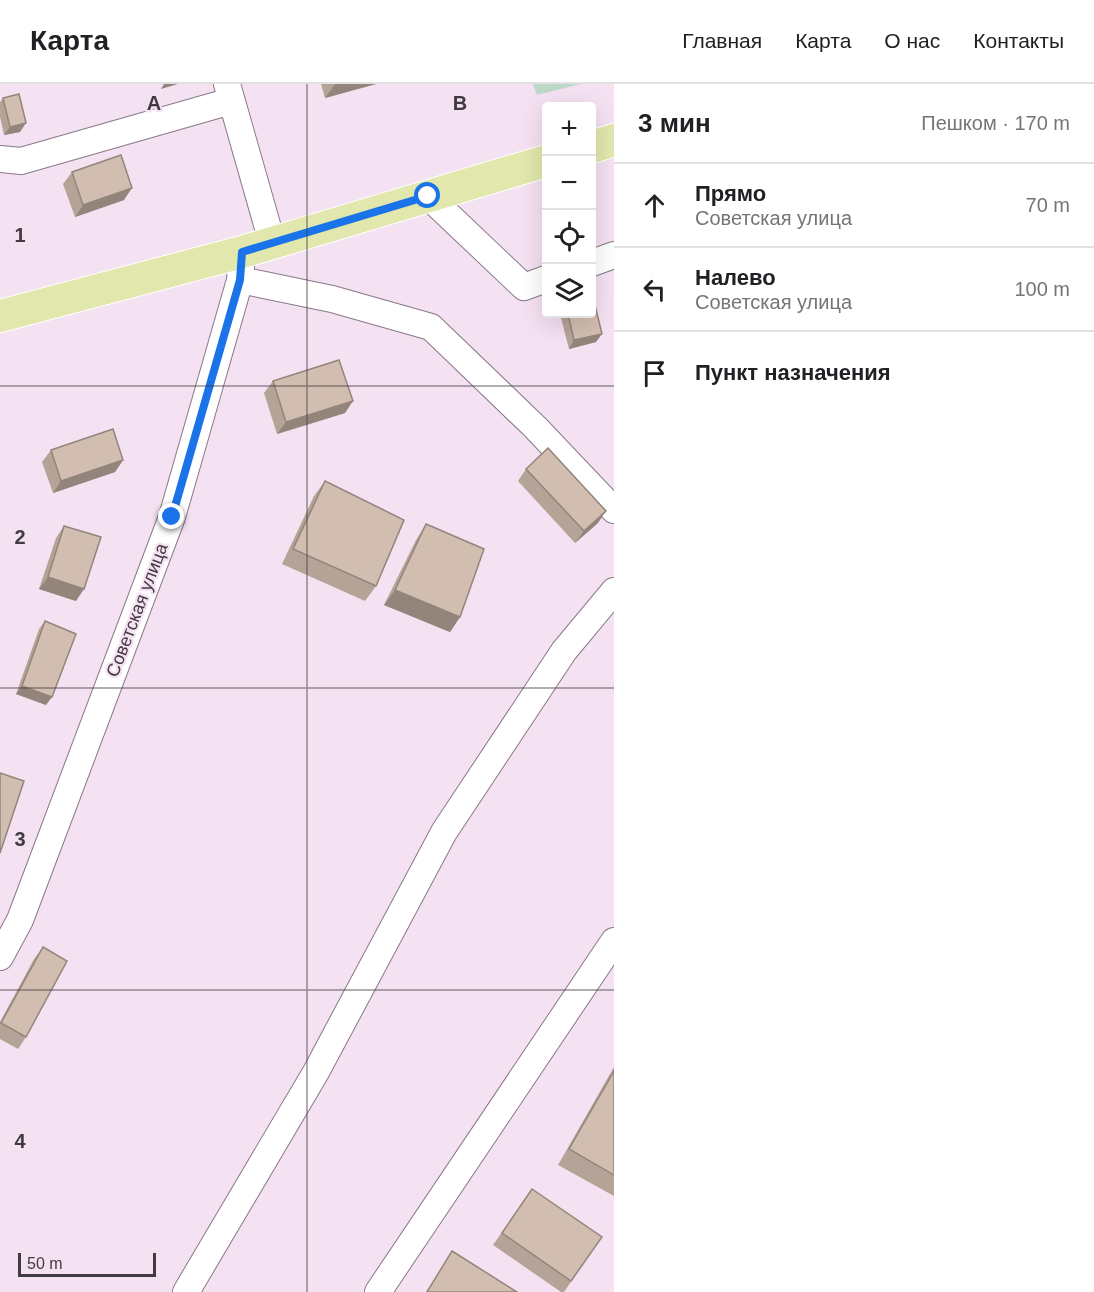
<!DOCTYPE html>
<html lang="ru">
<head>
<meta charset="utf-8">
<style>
	:root { --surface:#fff; --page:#f6f6f6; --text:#202124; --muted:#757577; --line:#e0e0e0 }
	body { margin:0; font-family:Helvetica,sans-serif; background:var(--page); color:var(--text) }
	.controls { position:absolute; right:18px; top:18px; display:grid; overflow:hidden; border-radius:6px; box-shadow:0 6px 24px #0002 }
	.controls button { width:54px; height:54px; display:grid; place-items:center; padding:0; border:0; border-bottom:2px solid var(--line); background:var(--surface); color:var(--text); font:30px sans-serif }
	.scale { position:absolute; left:18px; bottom:15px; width:138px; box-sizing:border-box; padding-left:6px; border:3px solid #413a40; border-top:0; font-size:16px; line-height:21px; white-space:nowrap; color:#413a40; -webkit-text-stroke:4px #f4e1f2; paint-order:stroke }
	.stop { position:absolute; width:18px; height:18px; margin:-14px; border:4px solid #1a73e8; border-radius:50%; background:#fff }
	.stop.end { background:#1a73e8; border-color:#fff; box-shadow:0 2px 6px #0008 }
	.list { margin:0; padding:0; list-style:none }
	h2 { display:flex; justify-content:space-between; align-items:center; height:78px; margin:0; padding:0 24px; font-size:26px }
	h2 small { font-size:20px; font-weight:400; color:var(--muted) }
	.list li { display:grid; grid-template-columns:39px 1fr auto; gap:18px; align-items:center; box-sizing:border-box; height:84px; padding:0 24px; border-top:2px solid var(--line) }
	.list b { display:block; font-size:22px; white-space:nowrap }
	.list p { margin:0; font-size:20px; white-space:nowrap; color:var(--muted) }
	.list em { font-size:20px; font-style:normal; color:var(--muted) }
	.icon { flex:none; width:33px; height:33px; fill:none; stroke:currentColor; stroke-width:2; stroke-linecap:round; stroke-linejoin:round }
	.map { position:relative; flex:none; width:614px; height:1208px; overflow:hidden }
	header { display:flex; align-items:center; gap:36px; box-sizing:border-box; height:84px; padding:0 30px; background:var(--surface); border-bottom:2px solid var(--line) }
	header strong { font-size:28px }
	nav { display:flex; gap:33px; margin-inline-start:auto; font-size:21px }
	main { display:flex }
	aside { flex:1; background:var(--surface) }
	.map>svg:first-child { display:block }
	.green { fill:#bcd9c8 }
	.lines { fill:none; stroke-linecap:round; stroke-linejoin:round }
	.minor-casing { stroke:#897887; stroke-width:28 }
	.major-casing { stroke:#fff; stroke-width:34 }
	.minor { stroke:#fff; stroke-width:26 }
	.major { stroke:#e1e7ad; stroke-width:32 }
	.wall { fill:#b5a397 }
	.shaded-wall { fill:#93857b }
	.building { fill:#d2beb0; stroke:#93857b; stroke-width:1.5 }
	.route { stroke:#1a73e8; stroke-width:8 }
	.grid { fill:none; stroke:#413a40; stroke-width:1.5; stroke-opacity:0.55 }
	.labels { text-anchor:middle; stroke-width:4.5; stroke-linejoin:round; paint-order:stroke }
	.street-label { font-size:18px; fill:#413a40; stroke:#f4e1f2 }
	.grid-label { font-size:20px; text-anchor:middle; font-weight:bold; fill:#413a40; stroke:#f4e1f2; stroke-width:4.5; stroke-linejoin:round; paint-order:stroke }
</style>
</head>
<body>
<header>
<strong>Карта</strong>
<nav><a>Главная</a><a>Карта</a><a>О нас</a><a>Контакты</a></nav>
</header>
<main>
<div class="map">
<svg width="614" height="1208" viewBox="0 0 614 1208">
	<rect width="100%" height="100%" fill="#f4e1f2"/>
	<!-- green -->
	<path class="green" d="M533,0H581L537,11Z"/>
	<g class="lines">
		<defs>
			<path id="minor" d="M227,0L272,158
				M0,75L21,77L231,17
				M428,112L524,203L546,195
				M592,179L614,171
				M240,196L332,215L431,243L535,343L614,426
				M0,873L20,836L172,433L240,196L242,168
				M186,1208L316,988L444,748L564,567L614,507
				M378,1208L614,857"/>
			<path id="major" d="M592,63L614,56
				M0,232L242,168L546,77"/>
		</defs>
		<!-- minor casing -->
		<use href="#minor" class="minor-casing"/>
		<!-- major casing -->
		<use href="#major" class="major-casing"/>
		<!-- minor -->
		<use href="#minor" class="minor"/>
		<!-- major -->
		<use href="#major" class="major"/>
	</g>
	<!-- wall -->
	<path class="wall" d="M321,0H376L325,14Z
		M3,14L20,48L4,51L0,33V18Z
		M72,88L124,116L75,133L63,100Z
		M560,230H591L596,258L569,265Z
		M273,297L345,329L277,350L264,309Z
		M51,366L123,376L115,388L53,409L42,378Z
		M526,385L598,439L575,459L518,397Z
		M325,397L376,502L365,517L282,480L314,412Z
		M426,440L460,533L450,548L384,521L416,456Z
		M64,442L76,517L39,505L56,454Z
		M45,537L46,621L16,610L39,545Z
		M43,863L26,953L18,965L0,955V938L34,875Z
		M614,983V1112L558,1081Z
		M532,1105L602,1153L564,1208H561L493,1161Z
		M452,1167L517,1208H426Z"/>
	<!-- shaded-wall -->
	<path class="shaded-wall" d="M164,0H178L161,5Z
		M335,0H376L325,14Z
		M26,39L20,48L4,51L10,43Z
		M132,104L124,116L75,133L83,121Z
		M602,250L596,258L569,265L574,256Z
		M353,317L345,329L277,350L286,338Z
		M123,376L115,388L53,409L61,397Z
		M606,427L598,439L575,459L584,447Z
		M48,493L84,505L76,517L39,505Z
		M395,506L460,533L450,548L384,521Z
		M22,602L52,613L46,621L16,610Z"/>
	<!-- building -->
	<path class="building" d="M19,10L26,39L10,43L3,14Z
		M121,71L132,104L83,121L72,88Z
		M591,205L602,250L574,256L568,230H591Z
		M339,276L353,317L286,338L273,297Z
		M113,345L123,376L61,397L51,366Z
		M548,364L606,427L584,447L526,385Z
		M325,397L404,436L376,502L293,465Z
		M426,440L484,465L460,533L395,506Z
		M64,442L101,453L84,505L48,493Z
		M45,537L76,550L52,613L22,602Z
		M0,689L24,697L0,769Z
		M43,863L67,877L26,953L1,939Z
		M614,987V1091L569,1065Z
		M532,1105L602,1153L571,1197L502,1149Z
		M452,1167L517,1208H427Z"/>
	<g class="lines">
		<!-- route -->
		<path class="route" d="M172,433L240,196L242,168L428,112"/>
	</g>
	<!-- grid -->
	<path class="grid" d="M307,0V1208M0,302H614M0,604H614M0,906H614"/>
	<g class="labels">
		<!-- street labels -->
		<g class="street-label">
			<text transform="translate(137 526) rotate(-69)" y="6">Советская улица</text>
		</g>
	</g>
	<g class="grid-label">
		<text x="154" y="26">A</text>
		<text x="460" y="26">B</text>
		<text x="20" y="158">1</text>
		<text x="20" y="460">2</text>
		<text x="20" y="762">3</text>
		<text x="20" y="1064">4</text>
	</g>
</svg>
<div class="controls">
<button>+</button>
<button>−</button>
<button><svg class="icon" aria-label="locate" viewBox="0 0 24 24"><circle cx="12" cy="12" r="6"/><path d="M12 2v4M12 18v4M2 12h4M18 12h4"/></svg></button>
<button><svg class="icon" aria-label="layers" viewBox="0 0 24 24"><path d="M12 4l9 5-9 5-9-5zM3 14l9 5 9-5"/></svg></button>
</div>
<div class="scale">50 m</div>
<div class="stop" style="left:428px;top:112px"></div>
<div class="stop end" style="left:172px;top:433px"></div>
</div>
<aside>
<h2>3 мин<small>Пешком · 170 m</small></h2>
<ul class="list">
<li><svg class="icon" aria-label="ahead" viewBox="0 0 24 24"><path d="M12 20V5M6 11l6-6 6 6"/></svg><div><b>Прямо</b><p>Советская улица</p></div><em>70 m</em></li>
<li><svg class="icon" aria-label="left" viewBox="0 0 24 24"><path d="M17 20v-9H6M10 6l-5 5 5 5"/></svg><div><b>Налево</b><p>Советская улица</p></div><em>100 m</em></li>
<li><svg class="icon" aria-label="arrive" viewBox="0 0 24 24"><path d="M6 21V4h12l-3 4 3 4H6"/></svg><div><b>Пункт назначения</b></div></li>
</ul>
</aside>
</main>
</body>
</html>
